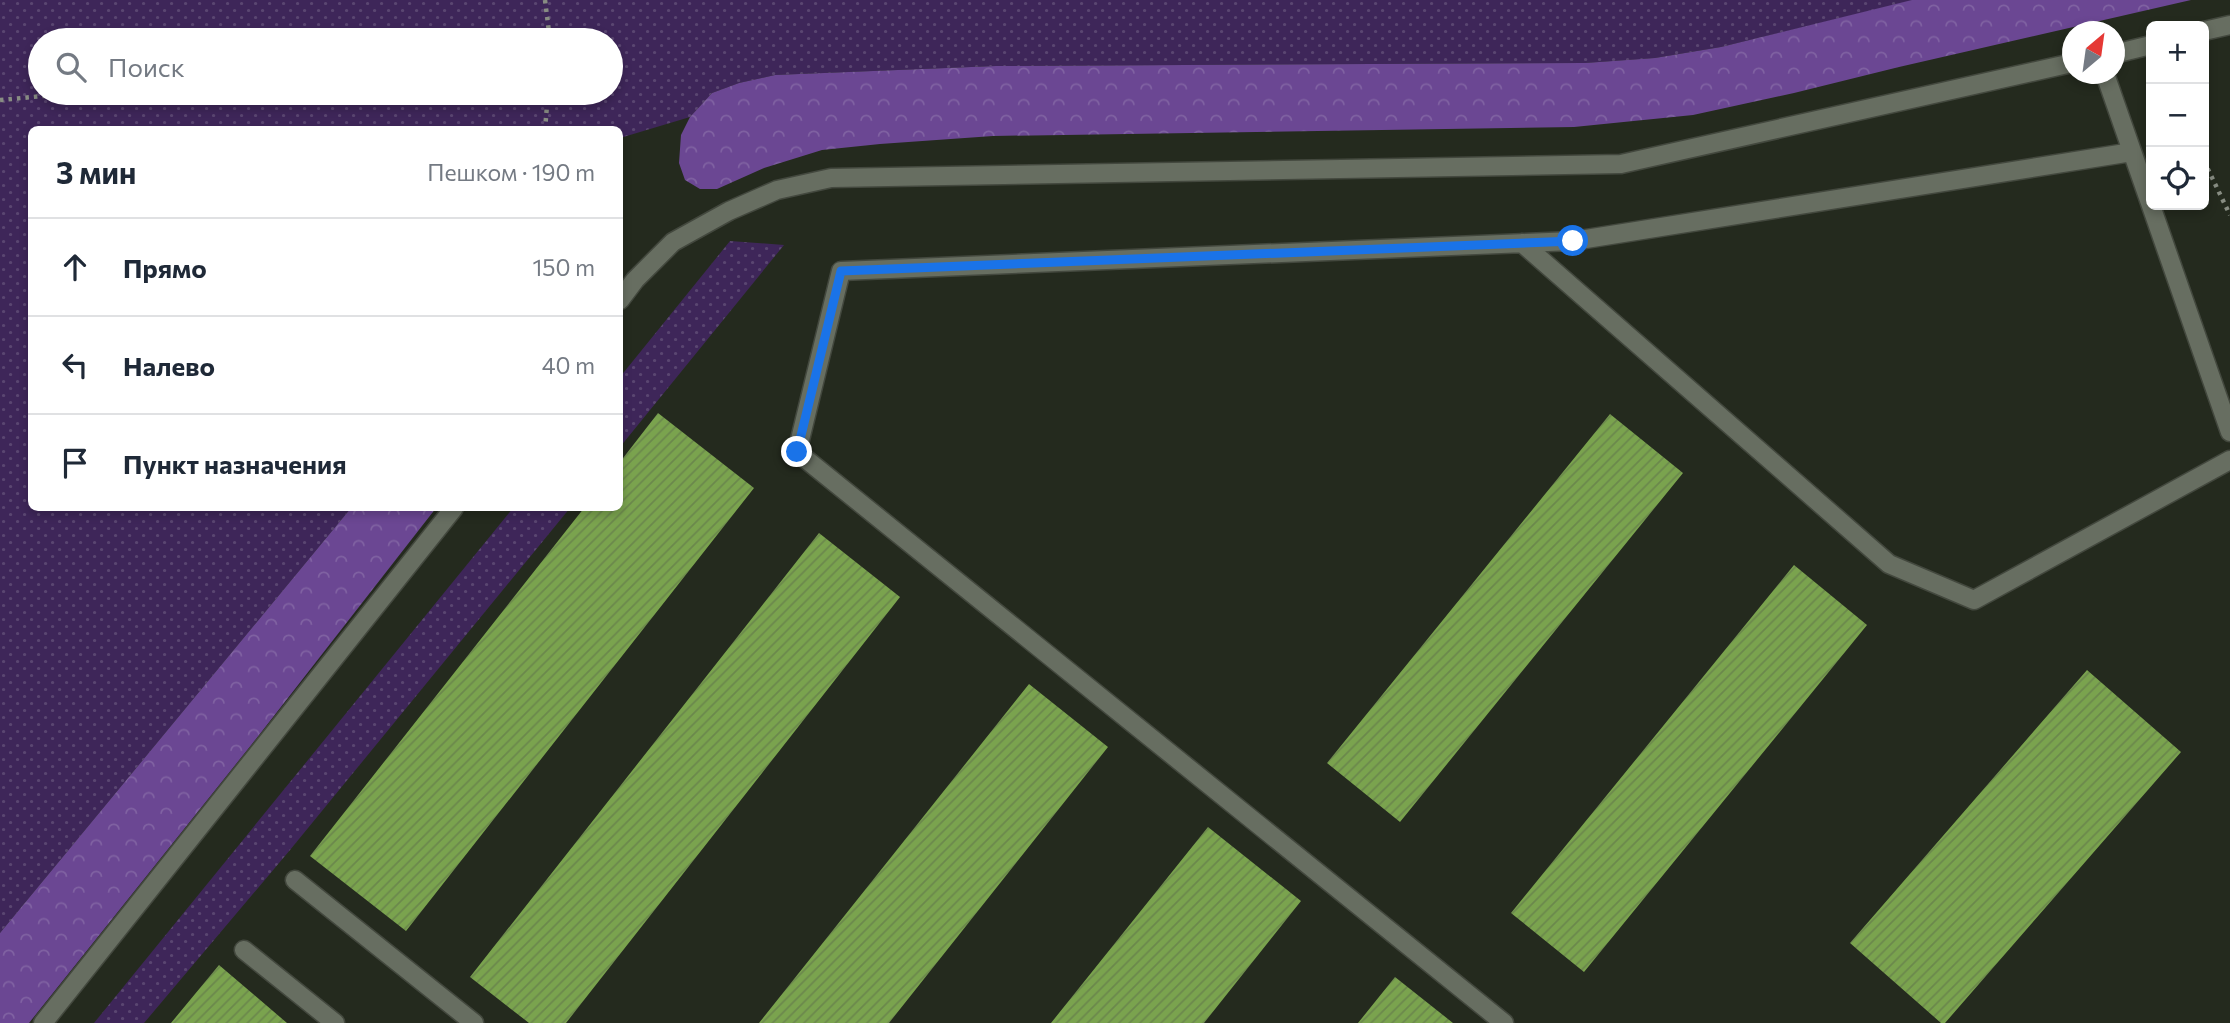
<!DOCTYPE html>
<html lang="ru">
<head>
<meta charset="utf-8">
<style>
	:root { --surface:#fff; --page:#f6f6f7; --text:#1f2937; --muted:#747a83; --line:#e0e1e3 }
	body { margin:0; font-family:Commissioner,sans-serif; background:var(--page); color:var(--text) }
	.controls { position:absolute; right:21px; top:21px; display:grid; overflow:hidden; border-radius:10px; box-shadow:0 4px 10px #0003 }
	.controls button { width:63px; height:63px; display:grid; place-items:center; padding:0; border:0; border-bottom:2px solid var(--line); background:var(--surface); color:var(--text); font:35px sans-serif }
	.compass { position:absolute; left:2062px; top:21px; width:63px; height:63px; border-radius:50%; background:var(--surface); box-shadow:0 4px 10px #0003; rotate:29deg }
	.stop { position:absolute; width:21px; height:21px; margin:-16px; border:5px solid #1a73e8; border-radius:50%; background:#fff }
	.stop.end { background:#1a73e8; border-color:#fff; box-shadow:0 2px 7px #0008 }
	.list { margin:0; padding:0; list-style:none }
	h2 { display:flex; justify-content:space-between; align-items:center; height:91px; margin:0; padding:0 28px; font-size:30px }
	h2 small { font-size:23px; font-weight:400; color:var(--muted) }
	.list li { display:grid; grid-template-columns:46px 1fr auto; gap:21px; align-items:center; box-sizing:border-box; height:98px; padding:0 28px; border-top:2px solid var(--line) }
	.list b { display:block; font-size:26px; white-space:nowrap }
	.list em { font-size:23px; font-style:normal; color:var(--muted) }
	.icon { flex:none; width:38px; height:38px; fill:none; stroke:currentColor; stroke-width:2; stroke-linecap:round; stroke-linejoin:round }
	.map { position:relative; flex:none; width:2230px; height:1023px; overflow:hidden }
	.search { position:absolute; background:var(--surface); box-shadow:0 4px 10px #0003; left:28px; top:28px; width:595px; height:77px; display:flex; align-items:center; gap:18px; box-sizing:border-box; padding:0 24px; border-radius:38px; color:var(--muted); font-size:26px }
	.panel { position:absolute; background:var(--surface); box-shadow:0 4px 10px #0003; left:28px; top:126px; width:595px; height:385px; border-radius:10px }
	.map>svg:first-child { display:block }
	.green { fill:url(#green-dots); fill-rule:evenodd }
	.forest { fill:url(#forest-crowns) }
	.building { fill:url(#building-hatch) }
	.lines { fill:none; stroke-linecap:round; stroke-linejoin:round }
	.service-casing { stroke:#43483e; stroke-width:21 }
	.tertiary-casing { stroke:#43483e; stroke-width:21 }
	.path { stroke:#888d83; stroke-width:4.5; stroke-dasharray:3.5 5; stroke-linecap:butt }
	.service { stroke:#676e61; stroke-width:18 }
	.tertiary { stroke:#676e61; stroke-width:18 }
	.route { stroke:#1a73e8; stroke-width:9 }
</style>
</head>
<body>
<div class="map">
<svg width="2230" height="1023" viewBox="0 0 2230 1023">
	<defs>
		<pattern id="green-dots" width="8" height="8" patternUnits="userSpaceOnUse" patternTransform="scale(1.75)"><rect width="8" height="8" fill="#3e2659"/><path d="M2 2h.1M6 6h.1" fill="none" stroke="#5a4671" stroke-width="1.8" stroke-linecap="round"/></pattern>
		<pattern id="forest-crowns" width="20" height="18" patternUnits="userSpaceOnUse" patternTransform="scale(1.75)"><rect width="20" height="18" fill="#6b4793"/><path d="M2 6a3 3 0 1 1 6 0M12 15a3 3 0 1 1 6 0" fill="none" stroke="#8062a2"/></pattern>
		<pattern id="building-hatch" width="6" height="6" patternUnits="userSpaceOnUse" patternTransform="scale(1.75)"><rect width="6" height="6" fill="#7aa34e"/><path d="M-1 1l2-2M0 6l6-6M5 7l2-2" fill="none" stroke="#6b884c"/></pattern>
	</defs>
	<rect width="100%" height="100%" fill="#242a1e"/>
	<!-- green -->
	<path class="green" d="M0,0H1915L1721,47L1655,58L1585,63L996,66L775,75L739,83L712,93L690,117L620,138V130H32V508H351L0,933ZM40,40H611V93H40Z
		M730,241L784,245L620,447V377Z
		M513,508H570L290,850L144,1023H94Z"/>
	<!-- forest -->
	<path class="forest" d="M1912,0H2191L1899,67L1794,93L1693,115L1574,127L993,136L880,144L822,150L764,168L717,189H700L685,180L679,163L681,135L690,117L712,93L739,83L775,75L996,66L1585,63L1655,58L1721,47Z
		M351,508H436L252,744L29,1023H0V933Z"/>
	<!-- building -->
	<path class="building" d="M658,413L754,488L406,931L310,856L584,508H620V462Z
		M1610,414L1683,473L1400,822L1327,763Z
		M819,533L900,597L566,1023H529L470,977Z
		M1794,565L1867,625L1584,972L1511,913Z
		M2087,670L2181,752L1945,1023H1941L1850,943Z
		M1029,684L1108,747L889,1023H759Z
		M1208,827L1301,901L1204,1023H1051Z
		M219,965L287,1023H171Z
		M1395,977L1453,1023H1358Z"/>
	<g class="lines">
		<defs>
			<path id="service" d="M2105,74L2230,432
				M1522,243L1889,564L1974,600L2230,460
				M295,880L474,1023
				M244,950L335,1023
				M1504,1023L797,452L841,271L1573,241L2132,152"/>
			<path id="tertiary" d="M2204,31L2230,25
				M2114,54L2151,45
				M620,300L635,280L673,242L729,211L777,190L831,178L1621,164L2072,63
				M43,1023L454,508"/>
		</defs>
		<!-- service casing -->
		<use href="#service" class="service-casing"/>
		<!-- tertiary casing -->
		<use href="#tertiary" class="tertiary-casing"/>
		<!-- path -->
		<path class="path" d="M545,0L550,40
			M0,100L76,93
			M545,130L548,93
			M2204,161L2230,215"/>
		<!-- service -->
		<use href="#service" class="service"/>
		<!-- tertiary -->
		<use href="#tertiary" class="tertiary"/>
	</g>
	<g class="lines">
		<!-- route -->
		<path class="route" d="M797,452L841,271L1573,241"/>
	</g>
</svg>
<div class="controls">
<button>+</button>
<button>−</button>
<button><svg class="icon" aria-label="locate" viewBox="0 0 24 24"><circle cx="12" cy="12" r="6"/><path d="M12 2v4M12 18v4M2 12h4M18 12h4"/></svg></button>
</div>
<svg class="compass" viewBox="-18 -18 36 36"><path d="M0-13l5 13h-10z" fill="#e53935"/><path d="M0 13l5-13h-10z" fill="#747a83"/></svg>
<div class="stop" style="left:1573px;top:241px"></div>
<div class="stop end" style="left:797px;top:452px"></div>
<div class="search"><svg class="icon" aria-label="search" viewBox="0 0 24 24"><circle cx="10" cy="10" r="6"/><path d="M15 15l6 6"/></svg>Поиск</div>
<section class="panel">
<h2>3 мин<small>Пешком · 190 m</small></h2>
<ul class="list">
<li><svg class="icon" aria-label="ahead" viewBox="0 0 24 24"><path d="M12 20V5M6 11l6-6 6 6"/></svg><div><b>Прямо</b></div><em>150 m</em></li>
<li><svg class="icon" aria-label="left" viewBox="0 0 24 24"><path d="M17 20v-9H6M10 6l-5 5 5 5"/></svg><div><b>Налево</b></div><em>40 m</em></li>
<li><svg class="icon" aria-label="arrive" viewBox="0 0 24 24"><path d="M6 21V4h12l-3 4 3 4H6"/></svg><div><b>Пункт назначения</b></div></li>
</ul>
</section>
</div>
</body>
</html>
